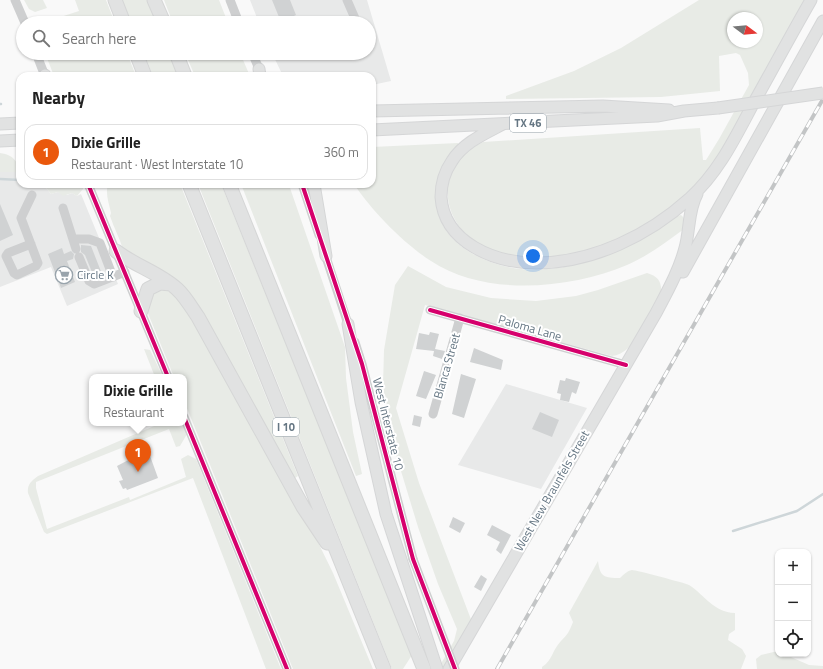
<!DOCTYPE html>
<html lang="en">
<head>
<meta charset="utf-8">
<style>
	:root { --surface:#fff; --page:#f2f2f2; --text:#222; --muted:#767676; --line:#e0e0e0; --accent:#ea580c }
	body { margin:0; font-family:"Titillium Web",sans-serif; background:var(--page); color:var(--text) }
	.controls { position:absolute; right:12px; bottom:12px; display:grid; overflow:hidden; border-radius:8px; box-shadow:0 1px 3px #0004 }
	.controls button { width:36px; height:36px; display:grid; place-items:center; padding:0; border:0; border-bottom:1px solid var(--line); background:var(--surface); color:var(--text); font:20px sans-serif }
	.compass { position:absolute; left:727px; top:12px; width:36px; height:36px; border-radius:50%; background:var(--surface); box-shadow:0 1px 3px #0004; rotate:106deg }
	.you { position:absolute; left:533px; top:256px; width:14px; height:14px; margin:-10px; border:3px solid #fff; border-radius:50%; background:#1a73e8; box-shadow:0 0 0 6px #1a73e833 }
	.badge { display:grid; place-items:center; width:26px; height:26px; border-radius:50%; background:var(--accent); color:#fff; font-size:13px; font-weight:700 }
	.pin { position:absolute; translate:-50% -33px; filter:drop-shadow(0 1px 2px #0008) }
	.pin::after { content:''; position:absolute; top:21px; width:14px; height:12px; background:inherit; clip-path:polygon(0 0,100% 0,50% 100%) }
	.popup { position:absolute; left:89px; top:374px; width:98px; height:52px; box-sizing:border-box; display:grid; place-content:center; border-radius:8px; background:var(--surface); filter:drop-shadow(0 1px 3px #0005); font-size:13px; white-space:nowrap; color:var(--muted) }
	.popup b { font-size:15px; color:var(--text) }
	.popup::after { content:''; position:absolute; left:50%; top:100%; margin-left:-8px; border:8px solid transparent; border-top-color:var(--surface) }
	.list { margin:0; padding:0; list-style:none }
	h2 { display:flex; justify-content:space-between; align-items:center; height:52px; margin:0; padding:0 16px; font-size:17px }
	h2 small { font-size:13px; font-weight:400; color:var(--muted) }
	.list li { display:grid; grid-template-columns:26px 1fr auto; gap:12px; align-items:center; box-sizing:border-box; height:56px; margin:0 8px 8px; padding:0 8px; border:1px solid var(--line); border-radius:12px }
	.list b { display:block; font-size:15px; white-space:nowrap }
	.list p { margin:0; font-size:13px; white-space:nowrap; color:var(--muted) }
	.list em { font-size:13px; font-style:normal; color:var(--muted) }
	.icon { flex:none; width:22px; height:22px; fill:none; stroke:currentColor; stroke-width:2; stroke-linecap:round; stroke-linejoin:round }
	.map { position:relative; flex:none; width:823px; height:669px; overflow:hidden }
	.search { position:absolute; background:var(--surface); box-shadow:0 1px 3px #0004; left:16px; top:16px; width:360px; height:44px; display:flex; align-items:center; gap:10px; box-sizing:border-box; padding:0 14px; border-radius:22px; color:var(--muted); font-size:15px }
	.panel { position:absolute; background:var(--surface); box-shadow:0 1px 3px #0004; left:16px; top:72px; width:360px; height:116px; border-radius:12px }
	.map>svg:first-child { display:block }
	.built { fill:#e8e9e9 }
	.green { fill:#e8ebe6; fill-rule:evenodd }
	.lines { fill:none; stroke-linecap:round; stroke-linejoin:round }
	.stream { stroke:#ced6d9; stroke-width:2.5 }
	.building { fill:#d0d2d3 }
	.major-casing { stroke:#d5d6d7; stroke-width:13 }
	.highway-casing { stroke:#d5d6d6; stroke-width:15 }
	.minor { stroke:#cecfd0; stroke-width:9 }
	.major { stroke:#e1e2e2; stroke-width:11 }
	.highway { stroke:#e1e2e2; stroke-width:13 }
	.rail-casing { stroke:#c3c5c6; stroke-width:4 }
	.rail { stroke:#fff; stroke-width:2.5; stroke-dasharray:8; stroke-linecap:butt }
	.major-bridge-casing { stroke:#d5d6d7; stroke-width:13; stroke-linecap:butt }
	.minor-bridge { stroke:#cecfd0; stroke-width:9 }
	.major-bridge { stroke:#e1e2e2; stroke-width:11 }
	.cycleway-casing { stroke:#fff; stroke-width:6 }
	.cycleway { stroke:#d6006c; stroke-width:4 }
	.labels { text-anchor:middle; stroke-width:4; stroke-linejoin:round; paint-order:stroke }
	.shield { fill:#fff; stroke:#939fa8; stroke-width:1 }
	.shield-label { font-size:11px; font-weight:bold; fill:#657683 }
	.poi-label { font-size:12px; fill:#657683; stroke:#fff; text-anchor:start }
	.street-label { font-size:12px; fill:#657683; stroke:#fff }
</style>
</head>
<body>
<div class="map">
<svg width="823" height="669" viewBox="0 0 823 669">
	<rect width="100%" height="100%" fill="#f9f9f9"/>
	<!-- built -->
	<path class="built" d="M250,0H367L391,81L372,85V76H283L272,53H369V23H259Z
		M8,171L16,172L20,178V184H43L51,194L58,192L67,195L72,193L77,196L81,194L118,284L67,306L51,267L0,287V172Z
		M506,384L587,408L541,489L458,465Z"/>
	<!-- green -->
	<path class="green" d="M24,0H43L47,8L35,12L29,9Z
		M75,0H106L115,23H42L79,11Z
		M122,0H148L157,23H132Z
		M164,0H219L228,23H173Z
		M699,0H805C783,40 761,79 739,119C726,142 713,169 694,187C648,232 576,268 511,255C505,254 496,253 490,251C440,228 430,168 483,142L700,128L703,160H706L719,139L749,85L748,73L740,55L736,53L719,56L720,91L661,97L506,99V96L574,71L621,48ZM733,18H757V42H733Z
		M45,53H127L136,76H54Z
		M144,53H169L178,76H153Z
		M185,53H240L250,76H195Z
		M458,143V146C456,148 452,152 451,155C446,168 446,186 444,200C443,205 441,213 441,218C442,229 456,243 465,249C531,294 619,257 677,216L681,215C686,219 685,223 684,229C666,242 648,256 627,265C570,289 485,297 431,261C403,243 372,211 354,184H372V147Z
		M0,153C15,155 20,164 20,178L16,172H0Z
		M43,184H83V189L77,196L72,193L63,196L58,192L51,194Z
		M108,184H149L152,188L163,184H180L298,476L292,480L199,311L123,249C119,237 114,228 110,216L111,213C109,203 105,194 108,184Z
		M198,184H221L412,655L403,669H392Z
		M241,184L289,185L345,347L346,378L353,432L362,474L356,476Z
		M408,266L446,287L491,298L536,301L576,296L598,290L647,273C658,276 662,282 661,293C651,312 636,354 612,356L425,305L396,408L419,483L472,622L445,669H438L454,641L457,629L438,584L418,527L391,438L383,386L384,350L395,285Z
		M163,288L174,294L182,302L311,528L333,573L373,669H293L184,401V377H174L147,311L153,292Z
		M144,349L150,350L163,377H155Z
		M161,423H183L187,434L180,446L176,447L169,429L36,482V488L47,529L129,497L130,500L186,477L181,459L188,455L196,459L281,669H266L193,478L47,534L44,532L28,493C27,485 31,481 38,476Z
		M598,561C600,577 604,578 620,578C624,574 627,571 632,570C636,570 685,583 689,585C706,596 713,612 735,613V630L729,634L728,640L742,649L746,656L741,669H542V667C553,660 552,650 561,641C568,634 569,632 573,622L569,613Z
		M778,651V654H784L809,665L823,666V669H757L756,659L761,655Z"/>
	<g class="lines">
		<!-- stream -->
		<path class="stream" d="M0,104H1
			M0,179L20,180
			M733,531L797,511L823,494"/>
	</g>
	<!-- building -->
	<path class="building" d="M272,0H290L296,15L281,22Z
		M0,204L13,235L0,241Z
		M81,245L91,246L102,274L94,277L85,255L81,252Z
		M62,248L64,254L71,251L74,254L73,259L67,261L75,282L61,288L48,254Z
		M430,332L439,334L435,349L445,351L442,359L433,356L434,351L416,349L419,333L429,335Z
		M474,348L503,360L501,370L470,362Z
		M424,371L436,375L426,399L416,396Z
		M461,374L476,379L464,418L452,414Z
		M566,378L580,382L576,394L572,392L569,402L560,400L561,394L557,393L560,380L565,381Z
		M540,412L559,420L552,437L532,429Z
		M414,415L422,417L420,427L412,425Z
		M149,453L158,478L127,490L126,488L123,489L119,481L123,480L117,466L136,456L137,458Z
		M453,517L465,523L460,533L449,527Z
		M492,525L511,535L501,554L496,550L500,542L487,535Z
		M481,575L487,579L481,591L474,587Z"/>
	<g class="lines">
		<defs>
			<path id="major" d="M259,69L260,76
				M45,75V76
				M372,111L603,106L669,110
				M0,124L20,123
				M503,124C484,134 463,143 452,161C445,171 441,185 441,197C444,243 495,263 536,263C593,263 649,235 690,198C718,173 735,138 752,106C772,70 791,35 811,0
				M372,130L657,116L684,111L718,108
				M0,141L20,140
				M314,184L326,256
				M683,272L823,21
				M348,324L361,402L386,514L437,669
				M449,669L656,313C667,292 679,271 685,248C690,230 688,210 697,194"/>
			<path id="highway" d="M115,0L124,23
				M154,0L164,23
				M136,53L145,76
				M176,53L185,76
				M189,184L384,669
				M229,184L424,669
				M116,251C135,266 160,273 177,289C185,296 191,307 198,317L303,507L327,543
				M141,311L148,289L160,283L171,284"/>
		</defs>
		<!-- major casing -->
		<use href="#major" class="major-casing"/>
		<!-- highway casing -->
		<use href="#highway" class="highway-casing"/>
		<!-- minor -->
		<path class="minor" d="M15,0L25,23
			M230,0L239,23
			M347,0L357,23
			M36,53L45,76
			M252,53L262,75
			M88,184L168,377
			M302,184L319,235
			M63,208L76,249
			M73,239H89L100,243L113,277
			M31,244L8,253L6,256L14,273L17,275L36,266L38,263L21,218L32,195
			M324,251L350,330
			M79,257L89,281L94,284L125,272
			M430,310L626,365
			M355,342L362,364L413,559
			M433,414L460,318
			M184,417L287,669"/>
		<!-- major -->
		<use href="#major" class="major"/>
		<!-- highway -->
		<use href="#highway" class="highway"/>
		<defs>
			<path id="rail" d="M497,669L823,99"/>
		</defs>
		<!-- rail casing -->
		<use href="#rail" class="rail-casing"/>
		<!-- rail -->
		<use href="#rail" class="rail"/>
		<defs>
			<path id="major-bridge" d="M718,108L823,93"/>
		</defs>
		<!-- major-bridge casing -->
		<use href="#major-bridge" class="major-bridge-casing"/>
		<!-- minor-bridge -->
		<path class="minor-bridge" d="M413,559L455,669"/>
		<!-- major-bridge -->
		<use href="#major-bridge" class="major-bridge"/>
		<defs>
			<path id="cycleway" d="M88,184L168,377
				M302,184L362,364L413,559L455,669
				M430,310L626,365
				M184,417L287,669"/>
		</defs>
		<!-- cycleway casing -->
		<use href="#cycleway" class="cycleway-casing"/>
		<!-- cycleway -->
		<use href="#cycleway" class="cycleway"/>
	</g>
	<!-- icons -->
	<defs>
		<symbol id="supermarket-ring" viewBox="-11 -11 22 22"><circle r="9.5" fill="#fff" stroke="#99a4ac" stroke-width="1.5"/><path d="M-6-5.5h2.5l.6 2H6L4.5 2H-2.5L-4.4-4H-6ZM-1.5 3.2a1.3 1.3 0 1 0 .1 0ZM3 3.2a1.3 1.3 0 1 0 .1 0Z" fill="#99a4ac"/></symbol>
	</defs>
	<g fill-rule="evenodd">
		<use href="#supermarket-ring" x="54" y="265" width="20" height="20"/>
	</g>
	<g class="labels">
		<!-- shield labels -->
		<g class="shield">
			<rect x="510" y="114" width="36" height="18" rx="3"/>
			<rect x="273" y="418" width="26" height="18" rx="3"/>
		</g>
		<g class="shield-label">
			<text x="528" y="127">TX 46</text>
			<text x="286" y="431">I 10</text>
		</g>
		<!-- poi labels -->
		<g class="poi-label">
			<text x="77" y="279">Circle K</text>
		</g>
		<!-- street labels -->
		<g class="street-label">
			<text transform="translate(530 328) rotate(16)" y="4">Paloma Lane</text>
			<text transform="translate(447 366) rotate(-74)" y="4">Blanca Street</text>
			<text transform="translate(388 424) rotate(76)" y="4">West Interstate 10</text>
			<text transform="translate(552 491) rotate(-60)" y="4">West New Braunfels Street</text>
		</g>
	</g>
</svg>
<div class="controls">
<button>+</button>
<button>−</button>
<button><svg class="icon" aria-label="locate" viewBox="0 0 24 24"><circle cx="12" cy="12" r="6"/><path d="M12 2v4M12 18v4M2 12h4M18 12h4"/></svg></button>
</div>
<svg class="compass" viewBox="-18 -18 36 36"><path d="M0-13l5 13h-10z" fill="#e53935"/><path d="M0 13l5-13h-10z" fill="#767676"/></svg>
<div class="you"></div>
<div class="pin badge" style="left:138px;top:472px">1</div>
<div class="popup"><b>Dixie Grille</b>Restaurant</div>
<div class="search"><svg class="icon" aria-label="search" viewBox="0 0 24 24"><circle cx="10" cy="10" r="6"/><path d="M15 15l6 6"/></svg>Search here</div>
<section class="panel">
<h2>Nearby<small></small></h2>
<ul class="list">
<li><span class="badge">1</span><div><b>Dixie Grille</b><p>Restaurant · West Interstate 10</p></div><em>360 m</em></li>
</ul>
</section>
</div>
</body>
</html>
